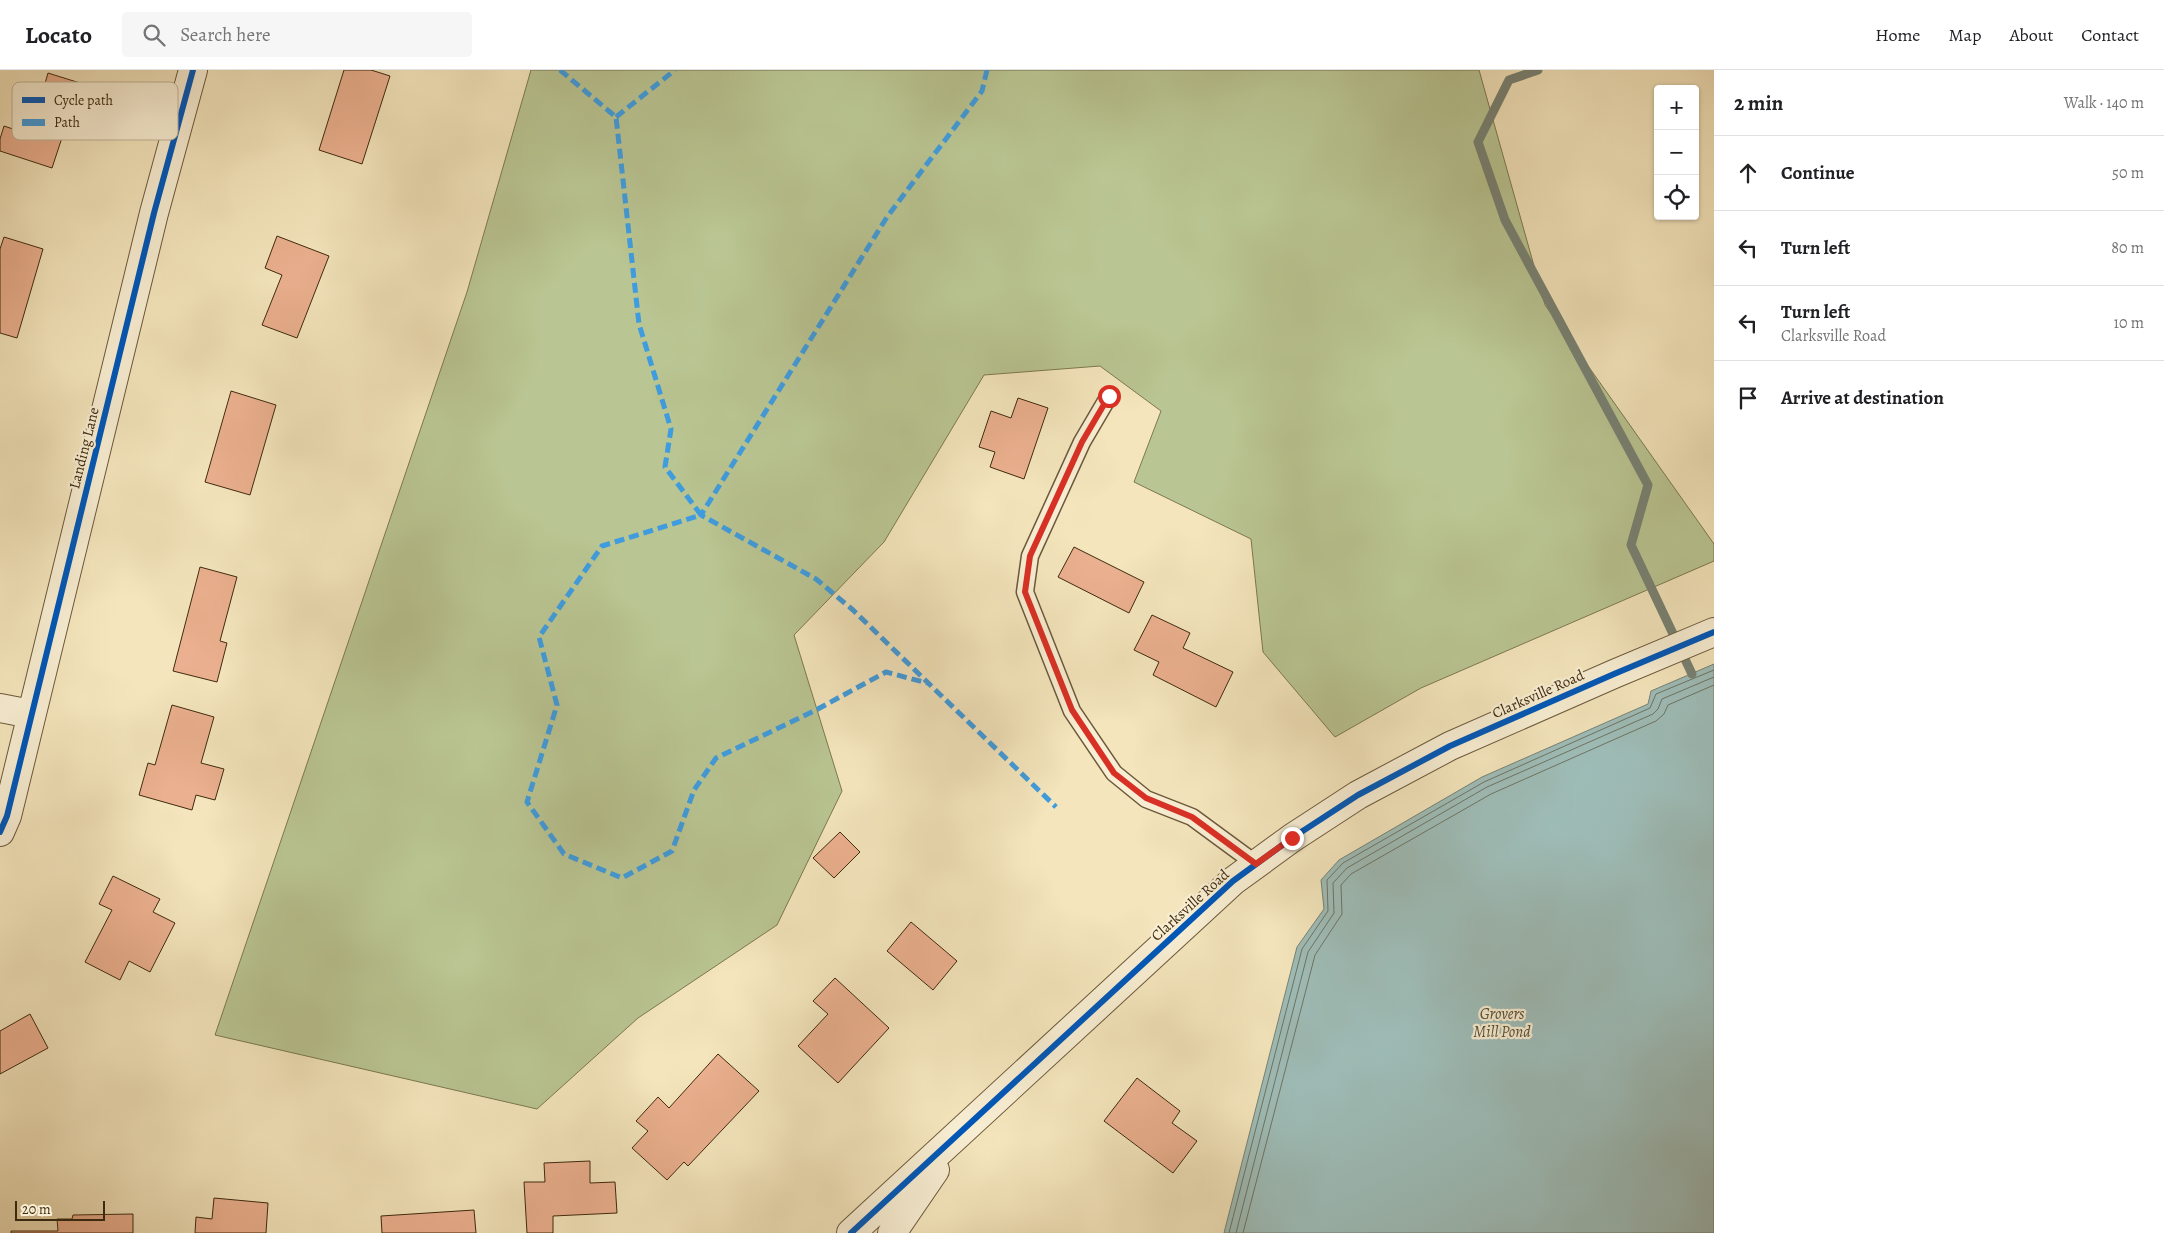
<!DOCTYPE html>
<html lang="en">
<head>
<meta charset="utf-8">
<style>
	:root { --surface:#fff; --page:#f6f6f6; --text:#202124; --muted:#757577; --line:#e0e0e0 }
	body { margin:0; font-family:Alegreya,serif; background:var(--page); color:var(--text) }
	.controls { position:absolute; right:15px; top:15px; display:grid; overflow:hidden; border-radius:5px; box-shadow:0 1px 4px #0004 }
	.controls button { width:45px; height:45px; display:grid; place-items:center; padding:0; border:0; border-bottom:1px solid var(--line); background:var(--surface); color:var(--text); font:25px sans-serif }
	.scale { position:absolute; left:15px; bottom:12px; width:90px; box-sizing:border-box; padding-left:5px; border:2px solid #3e2a0f; border-top:0; font-size:14px; line-height:18px; white-space:nowrap; color:#3e2a0f; -webkit-text-stroke:4px #f8eed3; paint-order:stroke }
	.stop { position:absolute; width:15px; height:15px; margin:-11px; border:4px solid #d93025; border-radius:50%; background:#fff }
	.stop.end { background:#d93025; border-color:#fff; box-shadow:0 1px 5px #0008 }
	.list { margin:0; padding:0; list-style:none }
	h2 { display:flex; justify-content:space-between; align-items:center; height:65px; margin:0; padding:0 20px; font-size:21px }
	h2 small { font-size:16px; font-weight:400; color:var(--muted) }
	.list li { display:grid; grid-template-columns:32px 1fr auto; gap:15px; align-items:center; box-sizing:border-box; height:75px; padding:0 20px; border-top:1px solid var(--line) }
	.list b { display:block; font-size:19px; white-space:nowrap }
	.list p { margin:0; font-size:16px; white-space:nowrap; color:var(--muted) }
	.list em { font-size:16px; font-style:normal; color:var(--muted) }
	.icon { flex:none; width:28px; height:28px; fill:none; stroke:currentColor; stroke-width:2; stroke-linecap:round; stroke-linejoin:round }
	.map { position:relative; flex:none; width:1714px; height:1163px; overflow:hidden }
	header { display:flex; align-items:center; gap:30px; box-sizing:border-box; height:70px; padding:0 25px; background:var(--surface); border-bottom:1px solid var(--line) }
	header strong { font-size:24px }
	nav { display:flex; gap:28px; margin-inline-start:auto; font-size:18px }
	.search { width:350px; height:45px; background:var(--page); display:flex; align-items:center; gap:12px; box-sizing:border-box; padding:0 18px; border-radius:5px; color:var(--muted); font-size:19px }
	main { display:flex }
	aside { flex:1; background:var(--surface) }
	.map>svg:first-child { display:block }
	.green { fill:#b9c592; stroke:#7c7850 }
	.water { fill:#9ebdb8; stroke:#788274 }
	.lines { fill:none; stroke-linecap:round; stroke-linejoin:round }
	.shore { stroke:#6e7464; stroke-width:1 }
	.stream { stroke:#788274; stroke-width:9 }
	.building { fill:#ebb08f; stroke:#3e2a0f }
	.lane-casing { stroke:#6c593a; stroke-width:19 }
	.street-casing { stroke:#6c593a; stroke-width:30 }
	.lane { stroke:#f8eed3; stroke-width:16 }
	.street { stroke:#f8eed3; stroke-width:28 }
	.quiet { stroke:#3f9cde; stroke-width:5; stroke-dasharray:10 5; stroke-linecap:butt }
	.cycleway-casing { stroke:#f8eed3; stroke-width:9 }
	.cycleway { stroke:#0057b8; stroke-width:6 }
	.route { stroke:#d93025; stroke-width:6 }
	.labels { text-anchor:middle; stroke-width:4.5; stroke-linejoin:round; paint-order:stroke }
	.street-label { font-size:15px; fill:#3e2a0f; stroke:#f8eed3 }
	.water-label { font-size:16px; font-style:italic; fill:#564f39; stroke:#f8eed3 }
	.key { fill:#f8eed3; stroke:#c0b398; stroke-width:1 }
	.key-label { font-size:14px; fill:#3e2a0f }
</style>
</head>
<body>
<header>
<strong>Locato</strong>
<div class="search"><svg class="icon" aria-label="search" viewBox="0 0 24 24"><circle cx="10" cy="10" r="6"/><path d="M15 15l6 6"/></svg>Search here</div>
<nav><a>Home</a><a>Map</a><a>About</a><a>Contact</a></nav>
</header>
<main>
<div class="map">
<svg width="1714" height="1163" viewBox="0 0 1714 1163">
	<rect width="100%" height="100%" fill="#f4e5bc"/>
	<filter id="stains"><feTurbulence type="fractalNoise" baseFrequency=".004" numOctaves="4"/><feColorMatrix values="0 0 0 0 .2 0 0 0 0 .09 0 0 0 0 .02 0 0 0 .5 -.17"/></filter>
	<radialGradient id="worn" r=".72"><stop offset=".6" stop-color="#630" stop-opacity="0"/><stop offset="1" stop-color="#630" stop-opacity=".3"/></radialGradient>
	<!-- green -->
	<path class="green" d="M531,0H1479L1545,235L1714,474V491L1421,618L1335,667L1263,582L1251,469L1134,412L1161,341L1100,296L984,305L884,472L794,565L842,721L777,855L638,948L537,1039L215,965L467,222Z"/>
	<!-- water -->
	<path class="water" d="M1714,594V1163H1224L1297,877L1324,839L1321,810L1339,790L1482,707L1648,634L1651,621Z"/>
	<g class="lines">
		<!-- shore -->
		<path class="shore" d="M1229,1163L1302,879L1328,841L1327,810L1343,793L1484,712L1650,638L1656,624L1714,600
			M1236,1163L1308,882L1334,843L1333,813L1347,798L1487,717L1653,644L1658,639L1662,629L1714,607
			M1243,1163L1315,885L1342,844L1341,815L1351,804L1491,724L1656,651L1664,644L1668,635L1714,615"/>
		<!-- stream -->
		<path class="stream" d="M1538,0L1509,10L1478,72L1505,150L1648,415L1631,475L1692,604"/>
	</g>
	<!-- building -->
	<path class="building" d="M344,0H371L390,6L362,94L319,80Z
		M48,3L80,13L52,98L0,81V69L4,56L19,61L34,14L44,17Z
		M277,166L329,186L297,268L262,255L282,205L265,198Z
		M4,167L43,179L17,268L0,263V179Z
		M231,321L276,335L250,425L205,412Z
		M1018,328L1048,338L1024,409L990,397L995,382L979,377L991,341L1011,348Z
		M1074,477L1144,512L1129,543L1058,507Z
		M200,497L237,507L220,571L227,573L217,612L173,601Z
		M1152,545L1190,563L1183,578L1233,602L1216,637L1153,605L1159,592L1134,580Z
		M172,635L214,647L201,693L224,699L215,730L196,725L192,740L139,725L148,693L155,695Z
		M840,762L860,782L834,808L813,788Z
		M113,806L160,829L153,842L175,853L150,902L129,891L120,910L85,892L112,840L99,834Z
		M911,852L957,891L933,920L887,881Z
		M835,908L889,958L838,1013L798,976L828,944L813,931Z
		M30,944L48,978L0,1004V961Z
		M718,984L759,1021L688,1096L684,1092L667,1110L632,1078L648,1061L636,1051L658,1027L669,1038Z
		M1137,1008L1180,1041L1172,1053L1197,1071L1173,1103L1104,1051Z
		M590,1091V1113L615,1112L617,1143L553,1146V1163H527L524,1112H545L544,1093Z
		M214,1128L268,1133L266,1163H195L196,1147L212,1149Z
		M474,1140L476,1163H382L381,1146Z
		M133,1144V1163H11V1161H58L57,1149H72L73,1145Z"/>
	<g class="lines">
		<defs>
			<path id="lane" d="M1109,326L1082,372L1030,486L1025,522L1072,641L1114,703L1146,729L1192,747L1256,794"/>
			<path id="street" d="M0,638L31,644
				M0,762L7,746L154,143L193,0
				M851,1163L1233,811L1292,768L1358,725L1450,676L1614,604L1714,562
				M892,1163L935,1100"/>
		</defs>
		<!-- lane casing -->
		<use href="#lane" class="lane-casing"/>
		<!-- street casing -->
		<use href="#street" class="street-casing"/>
		<!-- lane -->
		<use href="#lane" class="lane"/>
		<!-- street -->
		<use href="#street" class="street"/>
		<!-- quiet -->
		<path class="quiet" d="M560,0L616,47L639,254L671,359L665,397L701,445L602,476L539,567L557,635L527,732L564,784L622,808L672,781L694,720L716,688L816,640L886,602L927,613
			M987,0L982,21L887,147L701,445L816,509L853,540L1056,737
			M616,47L675,0"/>
		<defs>
			<path id="cycleway" d="M0,762L7,746L154,143L193,0
				M851,1163L1233,811L1292,768L1358,725L1450,676L1614,604L1714,562"/>
		</defs>
		<!-- cycleway casing -->
		<use href="#cycleway" class="cycleway-casing"/>
		<!-- cycleway -->
		<use href="#cycleway" class="cycleway"/>
	</g>
	<g class="lines">
		<!-- route -->
		<path class="route" d="M1109,326L1082,372L1030,486L1025,522L1072,640L1114,703L1146,728L1192,747L1256,794L1292,768"/>
	</g>
	<g class="labels">
		<!-- street labels -->
		<g class="street-label">
			<text transform="translate(84 378) rotate(-76)" y="5">Landing Lane</text>
			<text transform="translate(1538 624) rotate(-24)" y="5">Clarksville Road</text>
			<text transform="translate(1190 835) rotate(-42)" y="5">Clarksville Road</text>
		</g>
		<!-- water labels -->
		<g class="water-label">
			<text x="1502" y="949">Grovers<tspan x="1502" dy="18">Mill Pond</tspan></text>
		</g>
	</g>
	<!-- legend -->
	<rect x="12" y="12" width="166" height="58" rx="8" class="key"/>
	<rect x="22" y="27" width="23" height="6" fill="#0057b8"/>
	<rect x="22" y="49" width="23" height="7" fill="#3f9cde"/>
	<g class="key-label">
		<text x="54" y="35">Cycle path</text>
		<text x="54" y="57">Path</text>
	</g>
	<rect width="100%" height="100%" filter="url(#stains)"/>
	<rect width="100%" height="100%" fill="url(#worn)"/>
</svg>
<div class="controls">
<button>+</button>
<button>−</button>
<button><svg class="icon" aria-label="locate" viewBox="0 0 24 24"><circle cx="12" cy="12" r="6"/><path d="M12 2v4M12 18v4M2 12h4M18 12h4"/></svg></button>
</div>
<div class="scale">20 m</div>
<div class="stop" style="left:1109px;top:326px"></div>
<div class="stop end" style="left:1292px;top:768px"></div>
</div>
<aside>
<h2>2 min<small>Walk · 140 m</small></h2>
<ul class="list">
<li><svg class="icon" aria-label="ahead" viewBox="0 0 24 24"><path d="M12 20V5M6 11l6-6 6 6"/></svg><div><b>Continue</b></div><em>50 m</em></li>
<li><svg class="icon" aria-label="left" viewBox="0 0 24 24"><path d="M17 20v-9H6M10 6l-5 5 5 5"/></svg><div><b>Turn left</b></div><em>80 m</em></li>
<li><svg class="icon" aria-label="left" viewBox="0 0 24 24"><path d="M17 20v-9H6M10 6l-5 5 5 5"/></svg><div><b>Turn left</b><p>Clarksville Road</p></div><em>10 m</em></li>
<li><svg class="icon" aria-label="arrive" viewBox="0 0 24 24"><path d="M6 21V4h12l-3 4 3 4H6"/></svg><div><b>Arrive at destination</b></div></li>
</ul>
</aside>
</main>
</body>
</html>
